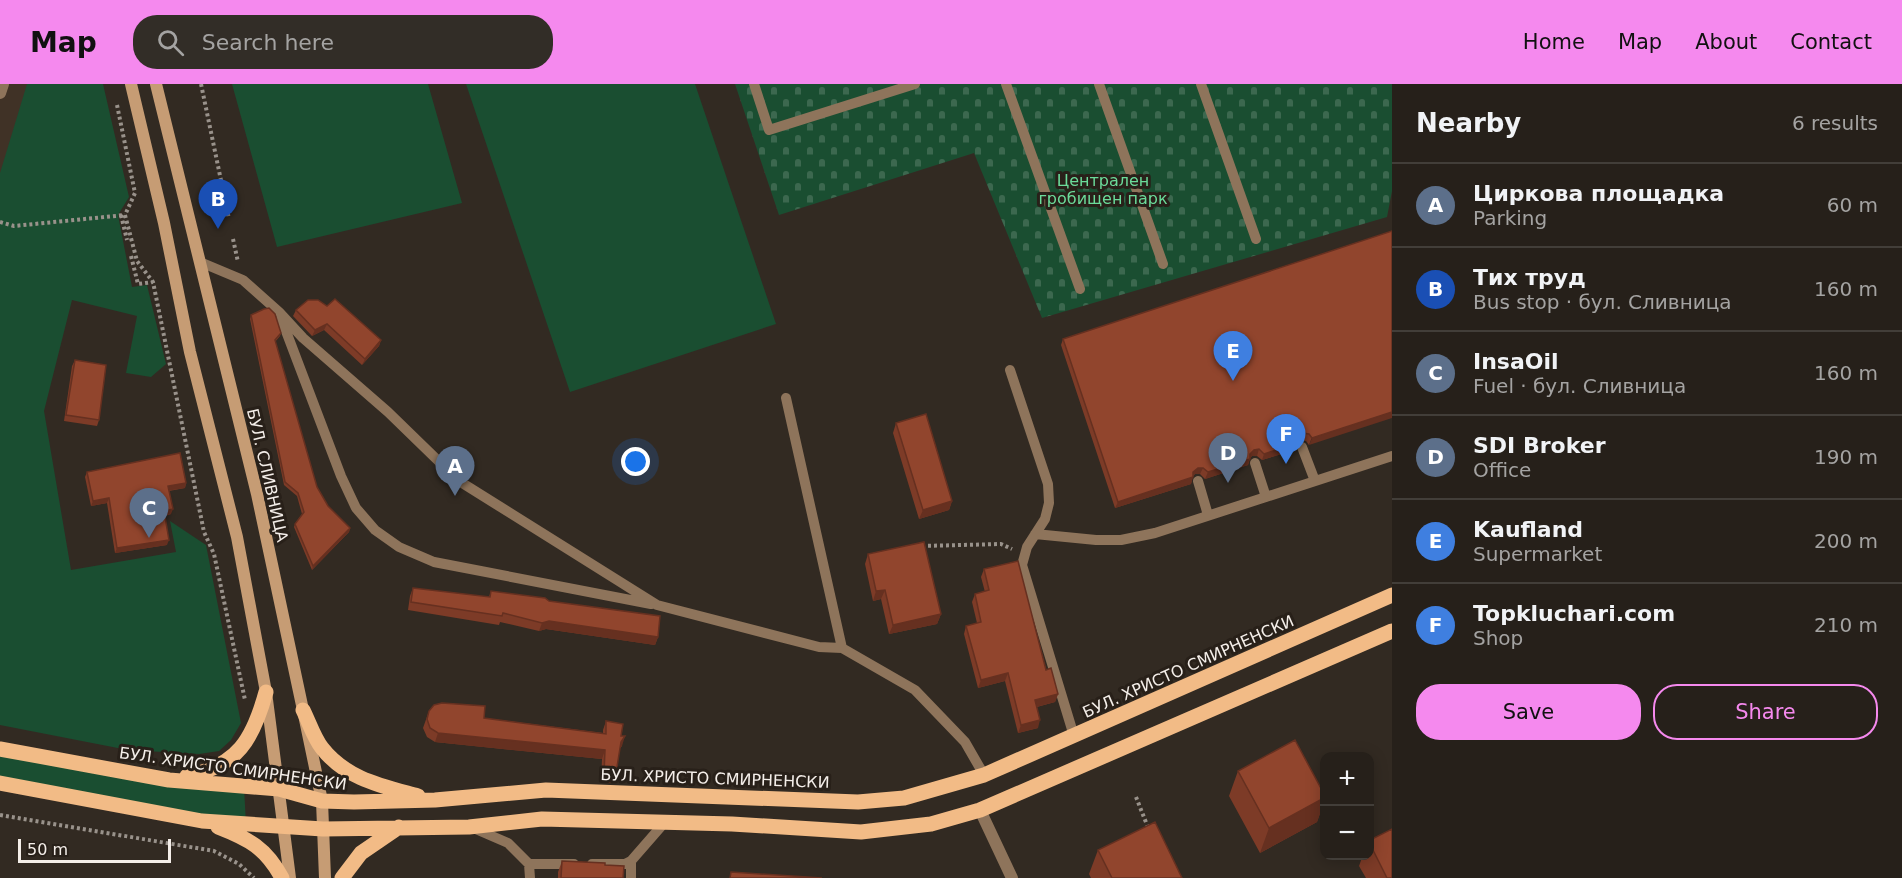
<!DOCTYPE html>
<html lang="en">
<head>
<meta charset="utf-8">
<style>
	:root { --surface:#26201a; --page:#322d27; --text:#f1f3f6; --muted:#a4a3a2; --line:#423e39; --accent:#f589ee }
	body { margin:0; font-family:"DejaVu Sans",sans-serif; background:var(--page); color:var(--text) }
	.controls { position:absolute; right:18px; bottom:18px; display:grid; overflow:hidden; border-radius:12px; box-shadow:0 3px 15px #0003 }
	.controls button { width:54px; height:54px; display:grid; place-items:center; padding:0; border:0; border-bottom:2px solid var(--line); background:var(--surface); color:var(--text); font:30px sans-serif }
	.scale { position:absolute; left:18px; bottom:15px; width:153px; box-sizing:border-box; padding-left:6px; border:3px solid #f4eee9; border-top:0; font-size:16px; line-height:21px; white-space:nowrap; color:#f4eee9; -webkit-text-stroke:4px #282019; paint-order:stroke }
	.you { position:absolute; left:636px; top:378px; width:21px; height:21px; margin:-15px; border:4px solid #fff; border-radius:50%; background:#1a73e8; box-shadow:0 0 0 9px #1a73e833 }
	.badge { display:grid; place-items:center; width:39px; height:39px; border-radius:50%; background:var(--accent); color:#fff; font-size:20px; font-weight:700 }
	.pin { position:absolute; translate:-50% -50px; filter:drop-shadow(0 2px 3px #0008) }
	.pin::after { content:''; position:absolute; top:32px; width:21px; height:18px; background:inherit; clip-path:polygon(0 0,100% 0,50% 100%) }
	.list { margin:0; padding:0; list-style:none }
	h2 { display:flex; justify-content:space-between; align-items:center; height:78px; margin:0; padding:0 24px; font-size:26px }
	h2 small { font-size:20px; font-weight:400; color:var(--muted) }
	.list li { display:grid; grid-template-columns:39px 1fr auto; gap:18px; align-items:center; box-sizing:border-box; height:84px; padding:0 24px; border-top:2px solid var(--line) }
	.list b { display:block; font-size:22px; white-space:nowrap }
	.list p { margin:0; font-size:20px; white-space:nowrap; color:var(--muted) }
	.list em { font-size:20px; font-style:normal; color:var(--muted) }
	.actions { display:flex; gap:12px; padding:18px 24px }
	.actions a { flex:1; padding:14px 0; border:2px solid var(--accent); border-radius:24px; text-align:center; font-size:21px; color:var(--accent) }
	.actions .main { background:var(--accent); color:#111 }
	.icon { flex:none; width:33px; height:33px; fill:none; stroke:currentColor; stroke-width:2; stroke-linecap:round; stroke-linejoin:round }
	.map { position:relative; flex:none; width:1392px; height:794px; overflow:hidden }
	header { display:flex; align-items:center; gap:36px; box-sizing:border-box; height:84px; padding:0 30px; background:var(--accent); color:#111 }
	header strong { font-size:28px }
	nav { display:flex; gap:33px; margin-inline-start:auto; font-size:21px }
	.search { width:420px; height:54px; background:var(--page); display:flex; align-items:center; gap:15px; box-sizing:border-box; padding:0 21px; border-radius:24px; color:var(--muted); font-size:22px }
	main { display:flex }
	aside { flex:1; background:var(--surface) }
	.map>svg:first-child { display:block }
	.built { fill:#403226 }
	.green { fill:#1a4e31 }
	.cemetery { fill:url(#cemetery-stones) }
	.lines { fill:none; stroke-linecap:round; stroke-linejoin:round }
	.path { stroke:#99928b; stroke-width:4; stroke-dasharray:3 3; stroke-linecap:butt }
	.service { stroke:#8e745b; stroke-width:10 }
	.minor { stroke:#8e745b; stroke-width:12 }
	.secondary { stroke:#c69c74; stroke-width:12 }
	.primary { stroke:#f2bb86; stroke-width:15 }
	.wall { fill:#7d3b27 }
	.shaded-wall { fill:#663020 }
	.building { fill:#91452d; stroke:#663020; stroke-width:1.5 }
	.labels { text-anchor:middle; stroke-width:6; stroke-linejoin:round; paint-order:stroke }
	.park-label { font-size:16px; fill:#6bdb9a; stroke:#282019 }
	.street-label { font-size:16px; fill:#f4eee9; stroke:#282019 }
</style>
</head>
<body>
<header>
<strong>Map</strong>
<div class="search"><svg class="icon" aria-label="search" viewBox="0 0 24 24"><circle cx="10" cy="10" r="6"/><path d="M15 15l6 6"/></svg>Search here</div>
<nav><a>Home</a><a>Map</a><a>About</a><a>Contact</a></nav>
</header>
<main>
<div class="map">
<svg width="1392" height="794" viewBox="0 0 1392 794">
	<defs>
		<pattern id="cemetery-stones" width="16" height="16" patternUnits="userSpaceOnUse" patternTransform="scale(1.5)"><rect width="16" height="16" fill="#1a4e31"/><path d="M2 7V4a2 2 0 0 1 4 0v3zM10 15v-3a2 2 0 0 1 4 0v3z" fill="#3c684f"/></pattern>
	</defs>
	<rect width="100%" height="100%" fill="#322a22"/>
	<!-- built -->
	<path class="built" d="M0,0H30L0,105Z"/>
	<!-- green -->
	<path class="green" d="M27,0H103L129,113L118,131L132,203L147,201L166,280L151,293L126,289L137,232L72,216L44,327L71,486L176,468L170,437L206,461L241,639L231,656L219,667L199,670L128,666L0,641V89Z
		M232,0H428L462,119L277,163Z
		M466,0H695L776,240L570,308Z
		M0,665L244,703L246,740L0,699Z"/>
	<!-- cemetery -->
	<path class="cemetery" d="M735,0H1392V107L1387,133L1042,234L974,69L779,131Z"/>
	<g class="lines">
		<!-- path -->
		<path class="path" d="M201,0L229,135
			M117,21L135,109L125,131L137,177L153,198L204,448L214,470L245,616
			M121,131L127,156
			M0,138L14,142L125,131
			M233,155L238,178
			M131,172L138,200L153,198
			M922,462L1001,460L1012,465
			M1136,713L1149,746
			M0,731L214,767L239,780L254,794"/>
		<!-- service -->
		<path class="service" d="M754,0L769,46L915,0
			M1006,0L1080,205
			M1099,0L1163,180
			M1201,0L1256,155
			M200,178L243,196L279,228L303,254L388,328L459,397L657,521L819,563L842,564L915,606L965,658L984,691
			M281,234L341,392L356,424L375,446L399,463L434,478L651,520
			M1010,286L1048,400L1049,419L1045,435L1027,463L1022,481L1074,652
			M786,314L842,564
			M1302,363L1315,397
			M1255,379L1266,413
			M1198,397L1208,431
			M1035,450L1096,456H1121L1155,449L1392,372
			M471,743L508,759L529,780L530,794
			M529,780H574
			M592,780H625L631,777L665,738
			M631,794V777"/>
		<!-- minor -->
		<path class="minor" d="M0,9L3,0
			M980,726L1012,794"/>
		<!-- secondary -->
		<path class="secondary" d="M131,0L164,139L190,268L237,453L266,608L290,794
			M156,0L257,410L303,626L322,717L325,794"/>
		<!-- primary -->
		<path class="primary" d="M303,626C309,638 314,654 322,664C346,695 382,702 418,712
			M0,665L169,696L279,705L322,717L354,718L435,716L546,706L858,718L904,714L984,691L1392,511
			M187,692C238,682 253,655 266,608
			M0,699L202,737L323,745L469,743L542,735L732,740L861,748L931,740L980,726L1392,547
			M218,743C249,755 266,764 282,794
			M342,794L361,769L399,743"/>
	</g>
	<!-- wall -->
	<path class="wall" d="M1392,147L1309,361L1306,357L1300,356L1298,358L1295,366L1262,376L1257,372H1252L1250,374L1248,381L1205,395L1200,390H1195L1193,392L1191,400L1115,424L1061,261L1063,255Z
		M296,226L381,256L379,262L362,281L324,246L312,252L293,232Z
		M251,231L281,249L280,252L275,258L317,403L328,422L350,444L349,448L312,486L294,443L295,440L302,430L297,412L284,401L250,235Z
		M75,276L99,336L97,342L64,337L72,282Z
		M896,339L952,417L949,426L919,435L893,349Z
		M87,388L186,399L185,404L169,407L171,430L165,432L167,461L115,469L107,419L91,422L85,393Z
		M868,470L941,530L937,540L889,550L881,515L873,517L865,480Z
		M984,485L1046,586L1058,610L1055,618L1037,623L1038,644L1018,649L1005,597L978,604L964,550L966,542L977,539L972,518L975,510L985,508L981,493Z
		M413,504L489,513L491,507L549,517L658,553L655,561L546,545L539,547L500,538L499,541L408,526L410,512Z
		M429,627L603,649V646L606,637L621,652L622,662L620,664L612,699L601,698L602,675L435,658L427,653L423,644Z
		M1238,687L1324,710V718L1317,738L1260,769L1229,712Z
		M1370,756L1392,794H1366L1359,782L1363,771H1370Z
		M1098,766L1182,794H1091L1089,790Z
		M562,777L605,781L623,794H558V788Z"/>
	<!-- shaded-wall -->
	<path class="shaded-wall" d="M327,240L324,246L312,252L315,246Z
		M381,256L379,262L362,281L365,275Z
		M1392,328V334L1309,361L1312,354Z
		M1297,359L1295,366L1262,376L1264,370Z
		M1259,365L1257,372H1252L1250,375L1248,381L1205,395L1208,388L1250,370L1254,366Z
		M1198,384H1203L1200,390H1195L1192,394L1193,393L1191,400L1115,424L1118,418L1193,388Z
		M186,399L185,404L166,407L168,402Z
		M109,414L107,419L91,422L93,417Z
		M952,417L949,426L919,435L923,426Z
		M173,425L171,430L163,432L164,427Z
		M350,444L349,448L312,486L313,482Z
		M169,456L167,461L115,469L117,464Z
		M885,506L881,515L873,517L876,507Z
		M941,530L937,540L889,550L893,541Z
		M549,537L658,553L655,561L546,545L539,547L542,539Z
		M1008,589L1005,597L978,604L981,596Z
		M1058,610L1055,618L1032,624L1035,616Z
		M1040,636L1038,644L1018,649L1021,641Z
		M438,649L605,666L602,675L435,658Z
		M625,652L622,662L617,667L621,658Z
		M604,689H616L612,699L601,698Z
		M1324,714V718L1317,738L1260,769L1269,744Z"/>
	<!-- building -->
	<path class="building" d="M1392,147V328L1312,354L1309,350L1302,349L1298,352L1297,359L1264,370L1259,365L1254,366L1250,370V375L1208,388L1203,384H1198L1193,388V393L1118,418L1063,255Z
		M335,215L381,256L365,275L327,240L315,246L296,226L308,216H318L327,222Z
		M269,224L275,230L281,249L275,256L317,403L328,422L350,444L313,482L295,440L304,428L298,409L285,398L251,231L264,225Z
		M75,276L106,281L99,336L66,331Z
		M926,330L952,417L923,426L896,339Z
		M180,369L186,399L168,402L173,425L164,427L169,456L117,464L109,414L93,417L87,388Z
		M924,458L941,530L893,541L885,506L876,507L868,470Z
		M1018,477L1046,586L1051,584L1058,610L1035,616L1040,636L1021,641L1008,589L981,596L966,542L981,538L975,510L989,506L984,485Z
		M413,504L490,513L491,507L545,514L549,517L660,532L658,553L549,537L542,539L503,529L502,532L411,518Z
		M442,619L485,622L484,634L606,650V637L623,640L621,652H625L621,658L616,689H604L605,666L438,649L430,644L427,635L429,627L434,621Z
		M1295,656L1324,710V714L1269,744L1238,687Z
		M1155,738L1182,794H1112L1098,766Z
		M1392,745V794H1387L1370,760V756Z
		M562,777L605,779V781L624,782L623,794H561Z
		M731,788L822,794H730Z"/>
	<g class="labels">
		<!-- park labels -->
		<g class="park-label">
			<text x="1103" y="102">Централен<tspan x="1103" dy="18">гробищен парк</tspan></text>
		</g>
		<!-- street labels -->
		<g class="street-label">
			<text transform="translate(268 391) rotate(77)" y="6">БУЛ. СЛИВНИЦА</text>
			<text transform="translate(1188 582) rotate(-24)" y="6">БУЛ. ХРИСТО СМИРНЕНСКИ</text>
			<text transform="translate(233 684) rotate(8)" y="6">БУЛ. ХРИСТО СМИРНЕНСКИ</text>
			<text transform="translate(715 694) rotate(2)" y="6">БУЛ. ХРИСТО СМИРНЕНСКИ</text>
		</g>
	</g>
</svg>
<div class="controls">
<button>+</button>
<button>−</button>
</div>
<div class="scale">50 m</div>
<div class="you"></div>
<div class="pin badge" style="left:455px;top:412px;background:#5c6f8a">A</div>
<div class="pin badge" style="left:218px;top:145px;background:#1a4fb4">B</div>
<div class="pin badge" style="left:149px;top:454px;background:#5c6f8a">C</div>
<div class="pin badge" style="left:1228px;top:399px;background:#5c6f8a">D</div>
<div class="pin badge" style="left:1233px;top:297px;background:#3f7fe0">E</div>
<div class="pin badge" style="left:1286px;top:380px;background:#3f7fe0">F</div>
</div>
<aside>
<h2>Nearby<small>6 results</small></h2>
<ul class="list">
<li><span class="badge" style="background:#5c6f8a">A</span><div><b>Циркова площадка</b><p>Parking</p></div><em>60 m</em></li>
<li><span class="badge" style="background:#1a4fb4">B</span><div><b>Тих труд</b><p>Bus stop · бул. Сливница</p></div><em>160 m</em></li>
<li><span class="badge" style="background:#5c6f8a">C</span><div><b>InsaOil</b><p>Fuel · бул. Сливница</p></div><em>160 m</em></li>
<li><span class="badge" style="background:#5c6f8a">D</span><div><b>SDI Broker</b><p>Office</p></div><em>190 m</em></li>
<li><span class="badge" style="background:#3f7fe0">E</span><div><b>Kaufland</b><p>Supermarket</p></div><em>200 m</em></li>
<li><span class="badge" style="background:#3f7fe0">F</span><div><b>Topkluchari.com</b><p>Shop</p></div><em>210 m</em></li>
</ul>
<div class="actions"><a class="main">Save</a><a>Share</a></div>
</aside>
</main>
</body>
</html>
